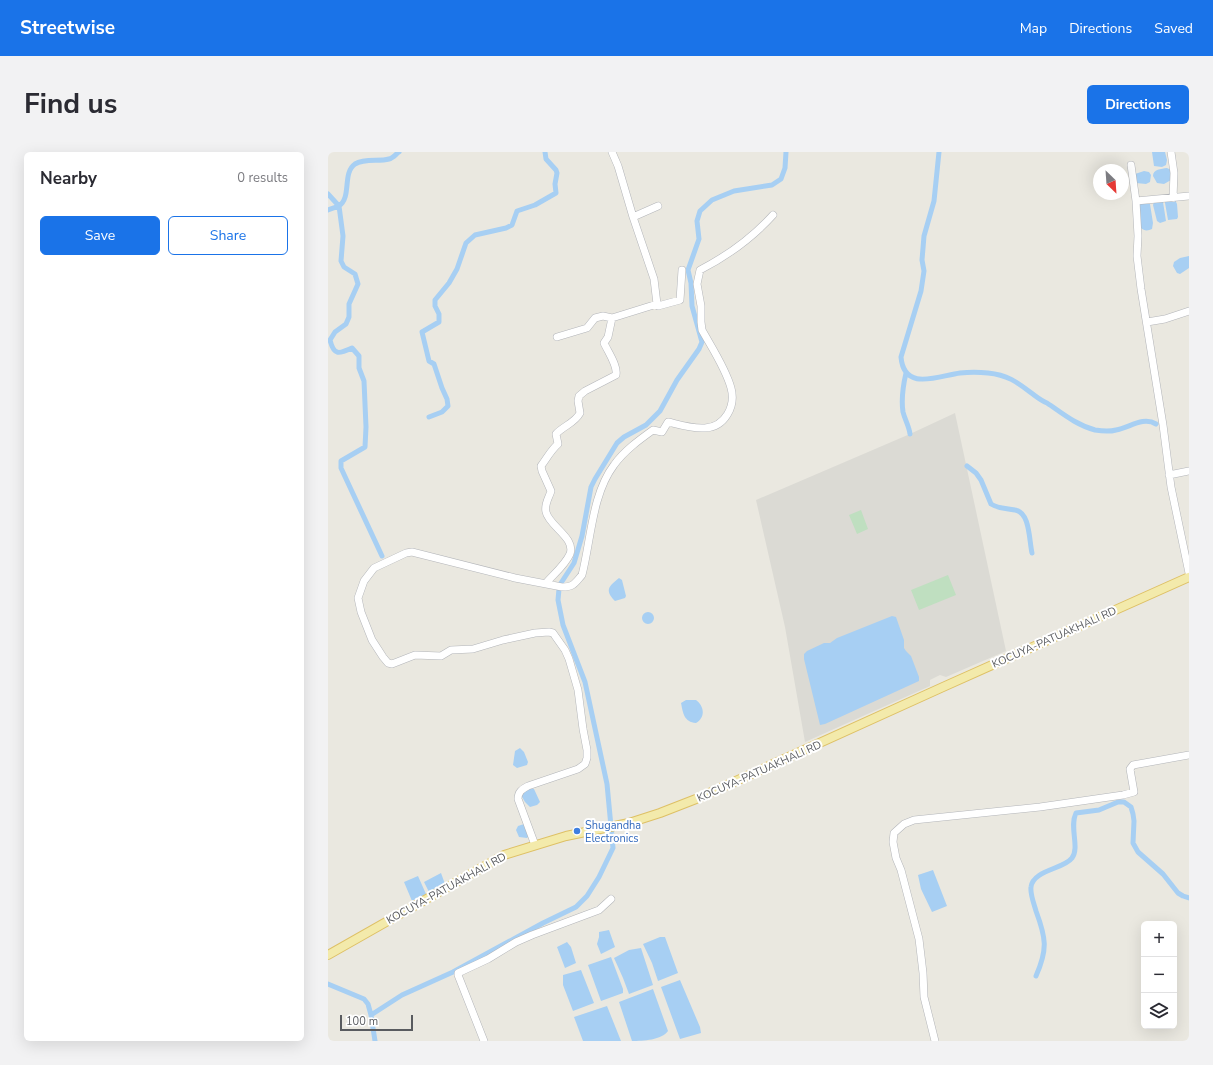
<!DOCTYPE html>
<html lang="en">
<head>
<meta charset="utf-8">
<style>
	:root { --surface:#fff; --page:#f2f2f3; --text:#2b2b33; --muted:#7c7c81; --line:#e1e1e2; --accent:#1a73e8 }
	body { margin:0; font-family:"Nunito Sans",sans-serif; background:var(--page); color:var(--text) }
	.controls { position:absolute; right:12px; bottom:12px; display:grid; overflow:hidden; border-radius:6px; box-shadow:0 4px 16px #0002 }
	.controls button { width:36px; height:36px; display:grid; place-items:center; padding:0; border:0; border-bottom:1px solid var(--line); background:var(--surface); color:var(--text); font:20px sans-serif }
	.compass { position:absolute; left:765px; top:12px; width:36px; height:36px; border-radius:50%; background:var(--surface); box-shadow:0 4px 16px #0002; rotate:155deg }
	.scale { position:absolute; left:12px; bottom:10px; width:73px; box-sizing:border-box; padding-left:4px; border:2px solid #595b5f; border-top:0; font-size:11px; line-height:14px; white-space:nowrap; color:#595b5f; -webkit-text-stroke:3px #fff; paint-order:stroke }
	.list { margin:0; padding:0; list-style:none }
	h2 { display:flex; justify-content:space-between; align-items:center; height:52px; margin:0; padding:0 16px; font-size:17px }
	h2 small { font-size:13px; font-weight:400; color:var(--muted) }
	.actions { display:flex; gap:8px; padding:12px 16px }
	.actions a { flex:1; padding:9px 0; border:1px solid var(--accent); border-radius:6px; text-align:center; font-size:14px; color:var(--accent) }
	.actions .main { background:var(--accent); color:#fff }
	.icon { flex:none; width:22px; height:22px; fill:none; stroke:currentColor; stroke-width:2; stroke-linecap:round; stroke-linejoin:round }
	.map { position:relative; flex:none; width:861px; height:889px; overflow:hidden; border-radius:6px }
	header { display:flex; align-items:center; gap:24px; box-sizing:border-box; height:56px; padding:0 20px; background:var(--accent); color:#fff }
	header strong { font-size:19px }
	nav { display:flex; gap:22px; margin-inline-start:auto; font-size:14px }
	.intro { display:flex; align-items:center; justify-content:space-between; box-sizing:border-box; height:96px; padding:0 24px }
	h1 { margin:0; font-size:28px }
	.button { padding:10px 18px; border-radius:6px; background:var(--accent); color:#fff; font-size:14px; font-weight:700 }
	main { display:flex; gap:24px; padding:0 24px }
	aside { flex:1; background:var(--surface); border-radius:6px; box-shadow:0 4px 16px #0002 }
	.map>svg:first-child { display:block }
	.industrial { fill:#dbdad4 }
	.green { fill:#bfdfc0 }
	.water { fill:#a7cff3 }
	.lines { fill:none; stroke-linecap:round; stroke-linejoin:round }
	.canal { stroke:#a7cff3; stroke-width:5 }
	.minor-casing { stroke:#b3b5b9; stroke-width:8 }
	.major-casing { stroke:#dec065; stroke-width:10 }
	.minor { stroke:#fff; stroke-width:7 }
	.major { stroke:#f3eaab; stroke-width:8 }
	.shop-dot { fill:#3f7fe0; stroke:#fff; stroke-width:1.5 }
	.labels { text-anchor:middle; stroke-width:4; stroke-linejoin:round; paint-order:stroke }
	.street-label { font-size:11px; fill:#595b5f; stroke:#fff }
	.shop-label { font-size:11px; fill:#366cbe; stroke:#fff; text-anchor:start }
</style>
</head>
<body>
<header>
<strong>Streetwise</strong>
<nav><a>Map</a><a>Directions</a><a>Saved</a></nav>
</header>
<div class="intro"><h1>Find us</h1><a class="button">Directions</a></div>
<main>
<aside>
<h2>Nearby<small>0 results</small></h2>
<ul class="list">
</ul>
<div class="actions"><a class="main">Save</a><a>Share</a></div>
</aside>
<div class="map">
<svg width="861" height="889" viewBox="0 0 861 889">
	<rect width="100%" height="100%" fill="#eae8e0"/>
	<!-- industrial -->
	<path class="industrial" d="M627,261L678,499L618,525L612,523L602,528V534L477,590L457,475L428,348L582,282Z"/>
	<!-- green -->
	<path class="green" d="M533,358L540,377L529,382L521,363Z
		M620,423L628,443L591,458L583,438Z"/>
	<!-- water -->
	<path class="water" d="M824,0H837L839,8L838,13L834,15L826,14Z
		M839,16L843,18V28L836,32L829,31L825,24C825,17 833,17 839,16Z
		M816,19L821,20L823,23L822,30L818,32L808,31L807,22Z
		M847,48L849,52L850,65L849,67L840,68L837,51V49Z
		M826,50H835L838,69L832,71L829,69L825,53Z
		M812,51L822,52L825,71L824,77C820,79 816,79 813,76L809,55Z
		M861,104V116L852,122L849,121L845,114L846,110L852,106Z
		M291,426L294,428L298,444L297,446L287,449C276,438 281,434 291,426Z
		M314 466a6 6 0 1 1 12 0a6 6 0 1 1-12 0Z
		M564,464L568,465L576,488V496L578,499L583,504L591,525V529L497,572L492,573L476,507V502L479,499L496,491H502L509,486Z
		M358,548H368C376,554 378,565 368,571C356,570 355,561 353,551Z
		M192,596L196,600L200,610L199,613L189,616L185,613L187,599Z
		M203,636L206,637L212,650L209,653L202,655L197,650L193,643L195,640Z
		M196,672L201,684L199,686L191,685L188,678L190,674Z
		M605,718L619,754L604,760L593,737L590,723Z
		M113,721L117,732L101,740L96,730Z
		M90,724L98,742L84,749L76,730Z
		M281,778L287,795L273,802L269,792L271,785V780Z
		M332,785H337L350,821L330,829L324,811L315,792Z
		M239,790L243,795L248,811L237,816L229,795Z
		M313,796L325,833L301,842L295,826L286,806L301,798Z
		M283,805L295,837V841L273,849L260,813Z
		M253,818L266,851L245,859L235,833V823Z
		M352,828L372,875L373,881L352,887L333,835Z
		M325,837L340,879C334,888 315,889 304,889L291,850Z
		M279,854L293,889H255L246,865Z"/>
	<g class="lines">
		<!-- canal -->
		<path class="canal" d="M611,0L606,49L596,84L594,108L596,119L593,139L573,205C576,240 610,224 632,221C641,220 651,220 660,221C681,223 690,231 706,243C710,246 714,249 719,251C734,261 748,273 767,278C773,279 781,280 788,278C801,276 815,264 828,272
			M0,42L11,54C24,45 14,21 27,12C37,6 51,10 61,7C65,6 68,2 71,0
			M0,58L11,54L15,84L13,109L16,115L27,122L30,132L21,152V165L18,172L7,180L2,188C6,204 11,202 24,196L31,204V216L36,229L38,275L37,295L13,309V316L54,404
			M578,221C575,234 573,247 575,260C577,268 581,274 582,282
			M101,265L114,260L120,254L119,247L114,236L106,212L101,209L94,180L111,170V162L107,154V148L121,131L129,117L138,91L147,83L178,76L184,73L189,59L207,53L228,41L227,32L229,21L228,18L218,7L217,0
			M639,314L648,321L653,328L663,352C671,357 678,356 687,358C702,360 701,388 704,401
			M708,824C720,797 718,786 708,759C706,752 702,742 703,735C705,718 736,717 744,706C752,695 741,675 748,661L771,658L790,650H796L803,655L805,662L806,669L805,691L810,700L835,722L850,741L855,744L861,746
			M0,832L36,847L40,852L43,863
			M47,889L43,863L74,843L125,820L215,771L248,755L259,744L271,725L285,696L279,632L257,530L235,473L230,448L231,437L233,431L246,411L254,384L263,335L267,327L289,291L296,285L318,273L332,259L349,228L371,197L374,190L364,154L363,131L360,118L371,87L369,69L372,59L384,48L406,39L444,33L453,27L457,16L458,0"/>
		<defs>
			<path id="minor" d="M284,0L290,14L305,65
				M843,0L846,21L845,46
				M803,13L808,49L810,84L809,104L813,137L835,273L843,335L861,421
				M808,49L861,44
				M329,152L326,127L305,65L330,54
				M819,170L837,167L861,159
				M229,185L259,176L267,166L275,164L284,166L329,152L330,154L352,148L354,118
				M841,323L861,319
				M218,431C226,422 237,413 242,402C248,386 221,374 218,360C216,352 221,346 223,339L214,319L213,314C219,306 223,298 230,292L228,282C235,274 247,271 252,261L250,249L251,244L257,239L288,223C290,214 280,200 276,191L280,185L284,166
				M207,693L190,647C190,640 194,637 200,634L250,617L257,612L259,606V598L255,577L250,538L241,507L237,498L225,481L221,480L207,481L175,488L145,497L123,498L113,504L87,503L64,512L60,511L55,505L44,488L33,460L30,446L36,429L46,416L78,401L84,400L187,426L234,435C246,435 247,431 254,423C263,388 264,342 286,313C296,299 311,288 325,278L334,280L340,270C352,273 364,277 377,276C397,275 408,254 403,236C398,217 384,196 374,178L373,170V154L369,132L372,118C401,103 424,86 445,63
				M156,889L130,823V821L160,807L188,790L204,783L271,758L283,747
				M607,889L596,845L595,821L591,787L573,718L568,706L565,690L566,681L576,672L586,668L712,655L795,643L806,640L802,617L805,613L861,603"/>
			<path id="major" d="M0,803L176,703L238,684L301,671L332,661L368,647L615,535L861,425"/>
		</defs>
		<!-- minor casing -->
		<use href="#minor" class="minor-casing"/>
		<!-- major casing -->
		<use href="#major" class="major-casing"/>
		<!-- minor -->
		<use href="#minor" class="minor"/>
		<!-- major -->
		<use href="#major" class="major"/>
	</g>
	<!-- markers -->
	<circle class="shop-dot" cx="249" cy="679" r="4"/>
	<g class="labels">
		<!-- street labels -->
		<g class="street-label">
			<text transform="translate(726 485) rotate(-24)" y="4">KOCUYA-PATUAKHALI RD</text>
			<text transform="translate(431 619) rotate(-24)" y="4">KOCUYA-PATUAKHALI RD</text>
			<text transform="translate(118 736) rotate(-29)" y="4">KOCUYA-PATUAKHALI RD</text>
		</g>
		<!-- shop labels -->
		<g class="shop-label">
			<text x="257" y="677">Shugandha<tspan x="257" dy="13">Electronics</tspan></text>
		</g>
	</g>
</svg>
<div class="controls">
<button>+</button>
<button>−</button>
<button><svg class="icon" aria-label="layers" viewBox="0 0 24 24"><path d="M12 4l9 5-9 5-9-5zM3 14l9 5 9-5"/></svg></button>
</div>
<svg class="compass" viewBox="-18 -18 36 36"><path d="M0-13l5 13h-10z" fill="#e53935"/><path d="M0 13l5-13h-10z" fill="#7c7c81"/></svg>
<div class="scale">100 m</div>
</div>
</main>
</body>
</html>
